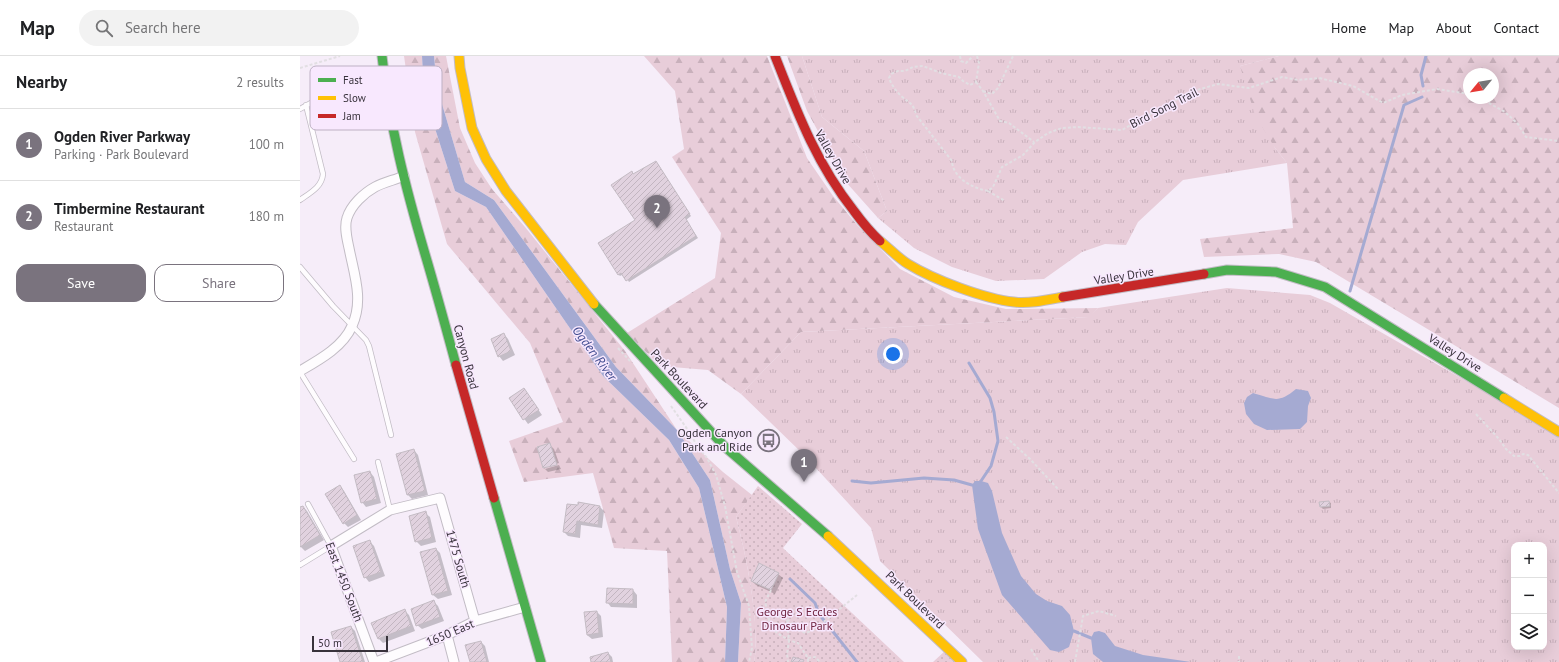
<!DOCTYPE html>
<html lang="en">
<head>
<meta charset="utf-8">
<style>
	:root { --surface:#fff; --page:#f2f2f2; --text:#202124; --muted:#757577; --line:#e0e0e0; --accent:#7a737e }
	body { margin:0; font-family:"PT Sans",sans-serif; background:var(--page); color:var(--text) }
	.controls { position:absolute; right:12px; bottom:12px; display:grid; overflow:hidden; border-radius:8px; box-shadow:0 4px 16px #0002 }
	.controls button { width:36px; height:36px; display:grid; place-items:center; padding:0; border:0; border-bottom:1px solid var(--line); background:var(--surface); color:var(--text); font:20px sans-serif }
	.compass { position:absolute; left:1163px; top:12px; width:36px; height:36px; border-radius:50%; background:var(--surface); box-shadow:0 4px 16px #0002; rotate:240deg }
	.scale { position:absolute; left:12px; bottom:10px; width:76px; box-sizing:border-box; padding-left:4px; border:2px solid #38323b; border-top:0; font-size:11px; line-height:14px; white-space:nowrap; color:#38323b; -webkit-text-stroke:3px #f8e8fe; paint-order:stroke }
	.you { position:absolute; left:593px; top:298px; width:14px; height:14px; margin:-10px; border:3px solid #fff; border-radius:50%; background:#1a73e8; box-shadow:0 0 0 6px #1a73e833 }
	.badge { display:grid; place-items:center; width:26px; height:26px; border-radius:50%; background:var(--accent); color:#fff; font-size:13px; font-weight:700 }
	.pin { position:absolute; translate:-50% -33px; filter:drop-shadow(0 1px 2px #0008) }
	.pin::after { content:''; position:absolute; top:21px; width:14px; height:12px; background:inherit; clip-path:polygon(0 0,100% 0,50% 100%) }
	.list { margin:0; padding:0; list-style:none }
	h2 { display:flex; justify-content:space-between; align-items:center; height:52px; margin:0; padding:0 16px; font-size:17px }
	h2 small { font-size:13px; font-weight:400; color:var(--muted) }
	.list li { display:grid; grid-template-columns:26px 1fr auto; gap:12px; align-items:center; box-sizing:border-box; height:72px; padding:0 16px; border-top:1px solid var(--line) }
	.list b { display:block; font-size:15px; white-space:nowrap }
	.list p { margin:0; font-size:13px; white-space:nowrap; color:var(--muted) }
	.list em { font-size:13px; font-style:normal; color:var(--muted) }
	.actions { display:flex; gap:8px; padding:12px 16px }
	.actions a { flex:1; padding:9px 0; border:1px solid var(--accent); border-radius:12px; text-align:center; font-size:14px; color:var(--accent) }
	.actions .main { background:var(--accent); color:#fff }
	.icon { flex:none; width:22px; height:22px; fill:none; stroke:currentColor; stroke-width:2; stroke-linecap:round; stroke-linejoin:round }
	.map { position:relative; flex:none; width:1259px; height:606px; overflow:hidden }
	header { display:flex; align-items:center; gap:24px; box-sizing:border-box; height:56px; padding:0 20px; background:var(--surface); border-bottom:1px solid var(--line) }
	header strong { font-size:19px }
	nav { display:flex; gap:22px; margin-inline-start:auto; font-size:14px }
	.search { width:280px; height:36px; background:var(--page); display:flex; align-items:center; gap:10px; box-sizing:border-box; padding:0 14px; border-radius:22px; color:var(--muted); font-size:15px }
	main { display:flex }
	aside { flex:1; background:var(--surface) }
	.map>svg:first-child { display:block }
	.grass { fill:url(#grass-tufts); fill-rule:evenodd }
	.forest { fill:url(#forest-firs); fill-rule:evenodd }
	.park { fill:url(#park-dots) }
	.water { fill:#a5aad2 }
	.shadow { fill:#0003 }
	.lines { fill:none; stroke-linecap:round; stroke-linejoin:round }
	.stream { stroke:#a5aad2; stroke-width:3 }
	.building { fill:url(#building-hatch); stroke:#c4bcc4 }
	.lane-casing { stroke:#c2bcc5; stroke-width:6 }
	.street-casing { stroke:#c2bcc5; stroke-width:11 }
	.fast-casing { stroke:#c2bcc5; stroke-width:11 }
	.slow-casing { stroke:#c2bcc5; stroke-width:11 }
	.jam-casing { stroke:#c2bcc5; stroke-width:11 }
	.path { stroke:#e2dfe3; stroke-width:2; stroke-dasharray:3 2; stroke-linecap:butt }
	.lane { stroke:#fefcfe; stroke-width:4.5 }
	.street { stroke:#fefcfe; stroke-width:9 }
	.fast { stroke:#4caf50; stroke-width:9 }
	.slow { stroke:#ffc107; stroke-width:9 }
	.jam { stroke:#c62828; stroke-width:9 }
	.labels { text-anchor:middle; stroke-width:3; stroke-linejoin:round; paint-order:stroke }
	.street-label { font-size:12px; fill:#38323b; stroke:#f8e8fe }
	.poi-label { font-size:12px; fill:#38323b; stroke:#f8e8fe; text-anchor:end }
	.park-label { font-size:12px; fill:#712642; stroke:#f8e8fe }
	.water-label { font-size:13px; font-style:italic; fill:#424d90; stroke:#f8e8fe }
	.key { fill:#f8e8fe; stroke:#beb1c4; stroke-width:1 }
	.key-label { font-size:11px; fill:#38323b }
</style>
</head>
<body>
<header>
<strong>Map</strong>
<div class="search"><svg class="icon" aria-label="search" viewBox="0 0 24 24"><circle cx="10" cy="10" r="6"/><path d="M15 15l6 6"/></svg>Search here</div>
<nav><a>Home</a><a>Map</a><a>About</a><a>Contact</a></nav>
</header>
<main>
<aside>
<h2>Nearby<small>2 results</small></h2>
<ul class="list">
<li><span class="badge">1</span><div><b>Ogden River Parkway</b><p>Parking · Park Boulevard</p></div><em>100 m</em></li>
<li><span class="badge">2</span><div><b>Timbermine Restaurant</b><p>Restaurant</p></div><em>180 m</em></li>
</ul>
<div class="actions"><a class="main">Save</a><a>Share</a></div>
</aside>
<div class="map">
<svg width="1259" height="606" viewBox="0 0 1259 606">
	<defs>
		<pattern id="grass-tufts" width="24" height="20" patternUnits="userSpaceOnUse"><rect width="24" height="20" fill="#e8cdd9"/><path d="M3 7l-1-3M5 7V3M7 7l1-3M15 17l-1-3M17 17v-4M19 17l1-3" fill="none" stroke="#c8b0bb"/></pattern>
		<pattern id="forest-firs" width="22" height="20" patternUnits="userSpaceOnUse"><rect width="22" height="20" fill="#e8cdd9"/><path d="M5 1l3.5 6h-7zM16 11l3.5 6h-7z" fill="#c8b0bb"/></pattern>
		<pattern id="park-dots" width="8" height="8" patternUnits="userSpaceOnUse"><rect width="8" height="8" fill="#e8cdd9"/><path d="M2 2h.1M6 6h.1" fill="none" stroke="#c8b0bb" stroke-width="1.8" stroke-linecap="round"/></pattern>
		<pattern id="building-hatch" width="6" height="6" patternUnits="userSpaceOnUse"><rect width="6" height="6" fill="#e1d2df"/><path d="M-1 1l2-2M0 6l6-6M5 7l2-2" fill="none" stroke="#c2b5c0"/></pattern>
	</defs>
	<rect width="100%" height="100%" fill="#f6edf9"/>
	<!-- grass -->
	<path class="grass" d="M502,0H979L940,10L975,92L987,107L883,124L838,166L826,189L805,188L782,196L744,223L696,225L652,211L614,192L578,162L587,155L564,95L522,61Z
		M927,232L1010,239L1030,247L1238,366L1259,381V606H683L580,505L571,472L504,399L441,338L501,276L788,261L798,252ZM1214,489H1244V591H1214Z"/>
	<!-- forest -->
	<path class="forest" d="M104,0H122L124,38L155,135L186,151L303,320L369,384L399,432L427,551L425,606H372L367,495L314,492L293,417L224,426L209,385L263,366L230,287L147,188L115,76Z
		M134,0H146L160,72L175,107L192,133L225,171L325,295L377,374L423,416L452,439L436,461C445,496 452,530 455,566C455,580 457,592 454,606H438L441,547L430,513L410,424L377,374L316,311L194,144L165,126L137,31Z
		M344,0H467L507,102L533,140L558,170L600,213L654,241L706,253L798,252L789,261L501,276L441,338L408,314L360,310L327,277L415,222L421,177L372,101L384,93L375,35Z
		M487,0H502L522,61L564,95L587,155L578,162L545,125L507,55Z
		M979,0H1259V352L1016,206L979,198L904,201L900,183L993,172L987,107L975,92L955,59L940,10ZM1169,18H1193V42H1169Z"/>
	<!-- park -->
	<path class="park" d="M458,430L502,468L483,492L604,606H454C457,592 455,580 455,566C452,530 445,496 436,461Z
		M646,594L659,606H633Z"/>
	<!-- water -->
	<path class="water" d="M122,0H134L137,31L165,126L194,144L316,311L377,374L410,424L430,513L441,547L438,606H425L427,551L399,432L369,384L303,320L186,151L155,135L124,38Z
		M996,333L1008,335L1011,342L1008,350L1007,366L1000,373L967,374L954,368L946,358L944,347L947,341L953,337C974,343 978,348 996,333Z
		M675,425H681L688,427L692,435L702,477L721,520L736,538L747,545L762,550L770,559L774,575L769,591L759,596L750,594L702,539L678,473L672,429Z
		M799,575L805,577L815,590L843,599L891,606H803L793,598L791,582L794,576Z"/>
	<!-- shadow -->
	<path class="shadow" d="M358,108L391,160L386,164L398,182L329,226L324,218L320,220L318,218L336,164L332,117L334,119Z
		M204,278L208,283L215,299L203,305L199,300Z
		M224,333L242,359L228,368L210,343Z
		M249,388L254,393L259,407L245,411V413L259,409L261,413L248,416L244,412Z
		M114,394L118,399L128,439L112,443L108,439Z
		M70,416L74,421L81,447L66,451L62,446Z
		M40,431L44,435L61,464L48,471L44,467Z
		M1029,446L1031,447V452L1023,453L1021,451Z
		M278,450L300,451L304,455L302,472L281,469L280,482L268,480L264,476Z
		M3,451L7,455L24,484L5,495L0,490V453Z
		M125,457L130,461L136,486L121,490L116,485Z
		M70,486L74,490L85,520L69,526L65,521Z
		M136,493L140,497L152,539L138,543L133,539L122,497Z
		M478,518L483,522L475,538L456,529L452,525Z
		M333,534L337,539V552L311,551L307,546Z
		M134,546L138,550L144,565L122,573L117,569Z
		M104,554L109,559L115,575L83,587L79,583L72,567Z
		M297,556L301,560L303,581L292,583L287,579Z
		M51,571L55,575L65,606H41Z
		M181,586L185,590L189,606H171Z
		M308,597L312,601L313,606H292Z"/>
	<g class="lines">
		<!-- stream -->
		<path class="stream" d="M1123,30L1121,19L1126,0
			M1050,235L1104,49L1122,41
			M669,307L690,342L694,356L698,385L691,410L681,425
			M552,425L571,427L624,422L654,424L672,429
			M490,523L515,547L519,558L557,606
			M774,575L791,582"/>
	</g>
	<!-- building -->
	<path class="building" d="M356,105L390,158L385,161L396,180L326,225L321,217L318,219L298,187L335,164L311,129L332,115L333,118Z
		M204,277L211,295L198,301L191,283Z
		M224,332L239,354L223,364L209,342Z
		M250,387L257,409L243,412L237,391Z
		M114,393L125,435L107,439L96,398Z
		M70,415L77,443L61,447L54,419Z
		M40,429L57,459L43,468L25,438Z
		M1029,445L1030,450L1020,451L1019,446Z
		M278,446L300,450L298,469L277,465L275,478L263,476L267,448L278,449Z
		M3,450L20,479L0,491V451Z
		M126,455L132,482L115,486L109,460Z
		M70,484L81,516L64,522L53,490Z
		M136,492L148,535L132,539L120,496Z
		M459,507L479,517L471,534L451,525Z
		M307,532L333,533V548L306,547Z
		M134,544L140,561L116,570L111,553Z
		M105,553L111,570L78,583L71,567Z
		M297,555L299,577L287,579L284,556Z
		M51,570L63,606H40L31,576Z
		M181,585L187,606H170L165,589Z
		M308,596L311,606H291L290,601Z
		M493,601L504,604L503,606H491Z"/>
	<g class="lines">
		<defs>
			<path id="lane" d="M0,53L25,39
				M0,144C10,137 22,131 23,118L6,49
				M0,211L33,250L66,284L69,290L91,379
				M0,316L54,403
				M78,406L90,454
				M0,509L31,490L8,448"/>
			<path id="street" d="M0,315C19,304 43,291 52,270C64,244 54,218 49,192C47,183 44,171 47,162C51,149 64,137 75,131C84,126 95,124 104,120
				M147,579L154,606
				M74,606L31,490L90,454L140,442L175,565
				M76,606L147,579L175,565L225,551"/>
			<path id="fast" d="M82,0C89,68 106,133 125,198C136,235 146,272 156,309
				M904,218L927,214L976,216L1025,231L1204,342
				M294,248L424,390L528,480
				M194,442L241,606"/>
			<path id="slow" d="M159,0L160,12L172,72L186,103L206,135L294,248
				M580,185C589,192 598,202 608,208C634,224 685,243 714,246C730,248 747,244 763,241
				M1204,342L1259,376
				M528,480L662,606"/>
			<path id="jam" d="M475,0C497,56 516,107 554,155C562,166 570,176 580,185
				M763,241L904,218
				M156,309L194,442"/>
		</defs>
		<!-- lane casing -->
		<use href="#lane" class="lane-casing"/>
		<!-- street casing -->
		<use href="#street" class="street-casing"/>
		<!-- fast casing -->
		<use href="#fast" class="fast-casing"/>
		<!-- slow casing -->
		<use href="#slow" class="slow-casing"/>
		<!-- jam casing -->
		<use href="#jam" class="jam-casing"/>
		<!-- path -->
		<path class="path" d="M660,0L661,5L666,7L673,0
			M677,0L679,7L676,26L670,29L663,25L659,21L641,17L623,10L613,11L605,15H598L591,18L589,22C591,28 596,35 601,40C610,48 613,46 616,59L652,105C653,122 672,132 688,135L693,131L702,111L723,99L735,86L748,77L762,72L778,71L822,74L890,36L918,28L949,32L982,21L998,24L1019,22L1053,30L1083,47L1102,39L1137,33L1169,38
			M0,12L40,0
			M676,26L683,35L700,65L709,67L734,86
			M683,35L692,38L698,32L713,0
			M1180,42L1205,56L1218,68L1226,81L1259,85
			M688,135L705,145
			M318,292L330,305
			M371,350L390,377L396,388L407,402L416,419L425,450L437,516L449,550L452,592L449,606
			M1176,358L1199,383L1206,393L1214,400H1220L1223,398L1228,399L1259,437
			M706,381L730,403L758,433
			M471,534L465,546L468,557L487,563L498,574L506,577L515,573L557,539
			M468,557C469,560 469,564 469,567C472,576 489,585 498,587L508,602V606
			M487,564L489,585L487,598L488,606
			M731,593L739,606
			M939,600V606
			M508,602L515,601L520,606
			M775,606L783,560L799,555L816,560"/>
		<!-- lane -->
		<use href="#lane" class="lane"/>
		<!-- street -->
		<use href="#street" class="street"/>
		<!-- fast -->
		<use href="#fast" class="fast"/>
		<!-- slow -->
		<use href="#slow" class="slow"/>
		<!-- jam -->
		<use href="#jam" class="jam"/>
	</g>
	<!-- icons -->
	<defs>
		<symbol id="bus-ring" viewBox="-11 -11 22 22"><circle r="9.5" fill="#f8e8fe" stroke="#7a737e" stroke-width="1.5"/><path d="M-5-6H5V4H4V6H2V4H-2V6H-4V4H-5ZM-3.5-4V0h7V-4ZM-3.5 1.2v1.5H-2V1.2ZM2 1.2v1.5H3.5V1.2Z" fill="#7a737e"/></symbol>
	</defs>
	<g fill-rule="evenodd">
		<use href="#bus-ring" x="456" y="372" width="25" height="25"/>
	</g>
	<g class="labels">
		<!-- street labels -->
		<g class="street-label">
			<text transform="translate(864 52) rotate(-27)" y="4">Bird Song Trail</text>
			<text transform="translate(533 101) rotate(60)" y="4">Valley Drive</text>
			<text transform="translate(824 220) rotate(-9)" y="4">Valley Drive</text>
			<text transform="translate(1155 297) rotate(32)" y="4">Valley Drive</text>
			<text transform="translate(166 301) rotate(75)" y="4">Canyon Road</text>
			<text transform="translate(379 323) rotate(47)" y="4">Park Boulevard</text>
			<text transform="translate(158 503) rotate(74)" y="4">1475 South</text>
			<text transform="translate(44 526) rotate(69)" y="4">East 1450 South</text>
			<text transform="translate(615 544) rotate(44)" y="4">Park Boulevard</text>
			<text transform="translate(150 577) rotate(-23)" y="4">1650 East</text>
		</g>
		<!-- poi labels -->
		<g class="poi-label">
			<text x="452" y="381">Ogden Canyon<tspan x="452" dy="14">Park and Ride</tspan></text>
		</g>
		<!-- park labels -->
		<g class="park-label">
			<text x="497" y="560">George S Eccles<tspan x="497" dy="14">Dinosaur Park</tspan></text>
		</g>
		<!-- water labels -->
		<g class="water-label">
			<text transform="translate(295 297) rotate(53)" y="5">Ogden River</text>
		</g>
	</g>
	<!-- legend -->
	<rect x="10" y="10" width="132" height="64" rx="6" class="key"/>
	<rect x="18" y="22" width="18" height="4" fill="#4caf50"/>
	<rect x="18" y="40" width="18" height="4" fill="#ffc107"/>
	<rect x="18" y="58" width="18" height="4" fill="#c62828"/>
	<g class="key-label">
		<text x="43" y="28">Fast</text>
		<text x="43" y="46">Slow</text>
		<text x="43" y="64">Jam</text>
	</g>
</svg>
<div class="controls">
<button>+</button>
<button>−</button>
<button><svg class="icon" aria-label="layers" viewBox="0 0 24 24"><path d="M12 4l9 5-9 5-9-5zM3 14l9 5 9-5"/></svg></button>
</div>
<svg class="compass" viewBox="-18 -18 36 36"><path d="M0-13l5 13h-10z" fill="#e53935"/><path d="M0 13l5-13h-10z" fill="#757577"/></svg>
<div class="scale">50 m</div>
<div class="you"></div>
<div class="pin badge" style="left:504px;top:426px">1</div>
<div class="pin badge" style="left:357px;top:172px">2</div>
</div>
</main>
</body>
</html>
